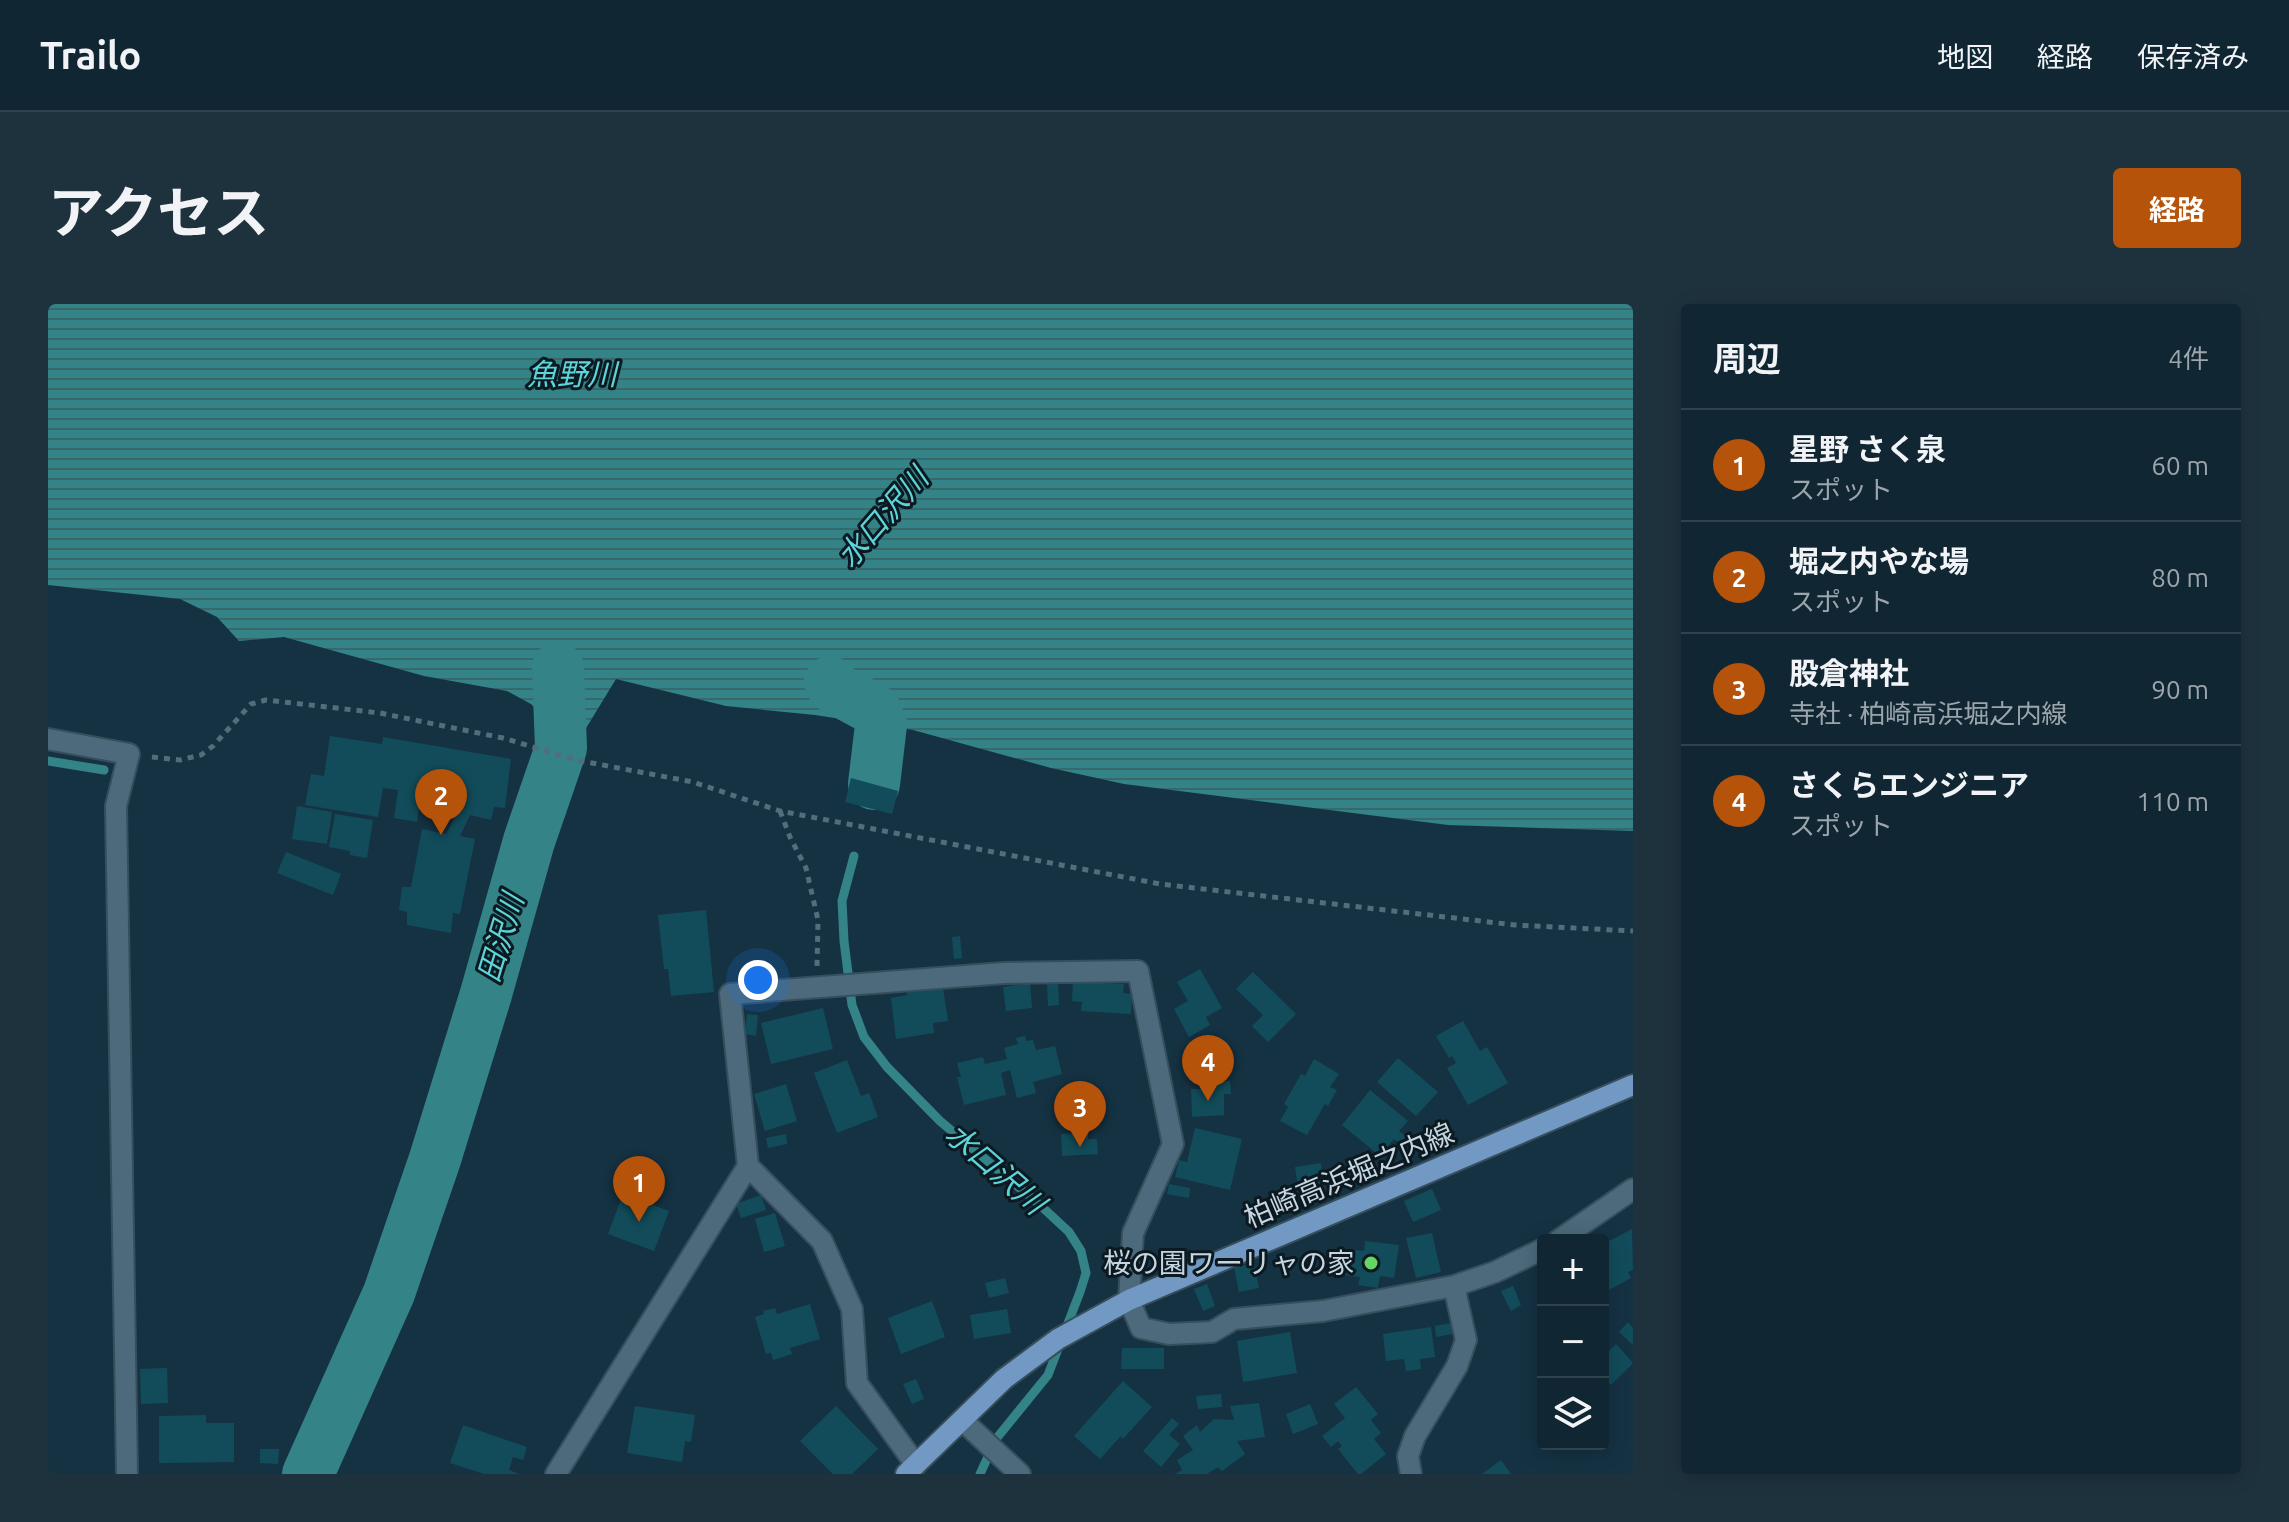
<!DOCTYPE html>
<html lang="ja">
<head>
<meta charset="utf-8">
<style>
	:root { --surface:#102632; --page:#1e323e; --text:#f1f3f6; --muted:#9ca5ac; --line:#30434d; --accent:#b45309 }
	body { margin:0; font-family:Ubuntu,"Noto Sans JP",sans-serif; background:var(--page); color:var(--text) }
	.controls { position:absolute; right:24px; bottom:24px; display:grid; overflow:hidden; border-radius:8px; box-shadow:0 4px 20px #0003 }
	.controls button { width:72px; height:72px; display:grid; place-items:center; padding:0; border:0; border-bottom:2px solid var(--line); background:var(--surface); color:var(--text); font:40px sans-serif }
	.you { position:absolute; left:710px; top:676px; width:28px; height:28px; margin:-20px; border:6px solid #fff; border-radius:50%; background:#1a73e8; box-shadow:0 0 0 12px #1a73e833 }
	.badge { display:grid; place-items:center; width:52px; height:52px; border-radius:50%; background:var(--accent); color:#fff; font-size:26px; font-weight:700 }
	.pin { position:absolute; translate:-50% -66px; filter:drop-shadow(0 2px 4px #0008) }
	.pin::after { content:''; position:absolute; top:42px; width:28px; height:24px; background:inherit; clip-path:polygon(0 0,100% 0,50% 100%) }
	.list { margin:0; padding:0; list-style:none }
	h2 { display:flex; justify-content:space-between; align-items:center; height:104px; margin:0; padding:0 32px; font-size:34px }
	h2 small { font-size:26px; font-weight:400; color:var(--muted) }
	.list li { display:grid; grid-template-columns:52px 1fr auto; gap:24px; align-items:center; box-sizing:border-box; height:112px; padding:0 32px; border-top:2px solid var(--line) }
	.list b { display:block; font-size:30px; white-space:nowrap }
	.list p { margin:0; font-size:26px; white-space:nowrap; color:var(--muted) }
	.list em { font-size:26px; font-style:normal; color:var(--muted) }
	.icon { flex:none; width:44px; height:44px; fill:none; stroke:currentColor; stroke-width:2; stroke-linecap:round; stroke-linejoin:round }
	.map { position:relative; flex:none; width:1585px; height:1170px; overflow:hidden; border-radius:8px }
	header { display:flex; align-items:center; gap:48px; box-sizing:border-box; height:112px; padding:0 40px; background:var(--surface); border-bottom:2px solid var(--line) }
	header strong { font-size:38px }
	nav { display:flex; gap:44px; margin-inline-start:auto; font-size:28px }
	.intro { display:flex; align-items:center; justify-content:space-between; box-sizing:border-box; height:192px; padding:0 48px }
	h1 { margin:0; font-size:56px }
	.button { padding:20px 36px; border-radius:8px; background:var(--accent); color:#fff; font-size:28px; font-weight:700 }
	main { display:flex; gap:48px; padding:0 48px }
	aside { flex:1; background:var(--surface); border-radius:8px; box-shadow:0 4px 20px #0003 }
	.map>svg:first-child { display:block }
	.water { fill:url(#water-rules) }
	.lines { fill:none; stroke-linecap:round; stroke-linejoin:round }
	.stream { stroke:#338387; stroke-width:9 }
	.river { stroke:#338387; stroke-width:52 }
	.building { fill:#124c5a }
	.street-casing { stroke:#374e5d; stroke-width:24 }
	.primary-casing { stroke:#374e5d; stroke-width:24 }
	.path { stroke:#546d7c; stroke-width:5; stroke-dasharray:6 6; stroke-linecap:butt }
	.street { stroke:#4c6a7c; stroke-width:20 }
	.primary { stroke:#7299c3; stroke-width:20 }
	.poi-dot { fill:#67d466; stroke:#0c1920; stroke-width:3 }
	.labels { text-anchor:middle; stroke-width:6; stroke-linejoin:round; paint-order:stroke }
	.street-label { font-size:28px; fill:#c6d6e1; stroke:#0c1920 }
	.poi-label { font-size:28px; fill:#c6d6e1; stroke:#0c1920; text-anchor:end }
	.water-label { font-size:30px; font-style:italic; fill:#5cd4d9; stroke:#0c1920 }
</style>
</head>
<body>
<header>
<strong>Trailo</strong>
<nav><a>地図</a><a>経路</a><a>保存済み</a></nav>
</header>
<div class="intro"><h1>アクセス</h1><a class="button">経路</a></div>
<main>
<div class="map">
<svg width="1585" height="1170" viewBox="0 0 1585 1170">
	<defs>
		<pattern id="water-rules" width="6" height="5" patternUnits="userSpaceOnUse" patternTransform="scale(2)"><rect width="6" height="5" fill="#338387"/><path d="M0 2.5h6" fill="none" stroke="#36686c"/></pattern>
	</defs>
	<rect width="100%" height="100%" fill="#153243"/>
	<!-- water -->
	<path class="water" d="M0,0H1585V527L1400,521L1076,480L1003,464L865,426L767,411L678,402L568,375L529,439L500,432L494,411L483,400L459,387L376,372L236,333L191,337L169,313L132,295L0,281Z"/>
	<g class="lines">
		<!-- stream -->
		<path class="stream" d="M0,457L56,466
			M806,552L794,597L796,637L804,701L816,733L839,763L892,817L993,902L1021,928L1033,947L1038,969L1032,988L1000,1071L948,1135L932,1170"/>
		<!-- river -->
		<path class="river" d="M782,378L785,383L827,406L833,421L826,480
			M260,1170L341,989L387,855L438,690L481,537L513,444L510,364"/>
	</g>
	<!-- building -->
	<path class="building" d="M282,432L334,440L335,433L463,455L457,504L446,503L443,516L422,511L412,532L427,535L412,610L405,609L403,629L359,621V608L351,606L354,583H363L374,525L398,530L411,506L393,503V493L373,490L369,518L346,514L350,486L335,484L330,513L257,501L263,470L276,472Z
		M803,474L850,487L844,510L797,498Z
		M249,502L284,508L279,540L244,535Z
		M287,510L325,516L319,554L302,551V547L281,543Z
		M238,548L293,570L285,591L229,569Z
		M658,606L666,688L623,692L620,665H616L610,611Z
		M912,632L914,654L906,655L904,633Z
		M1152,665L1174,704L1158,713L1162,721L1141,733L1126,705L1140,697L1129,678Z
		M1205,668L1248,710L1220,738L1204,722L1215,711L1188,685Z
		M894,677L900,717L885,719L886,729L848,735L843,694L859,691V686Z
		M1010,677L1011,701L1000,702L999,678Z
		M1025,678L1076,680L1075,689L1084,690L1083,710L1033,707L1034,698L1024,697Z
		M982,679L984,704L958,707L955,683Z
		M775,704L785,745L723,760L713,719Z
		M699,710L710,711L708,732L697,730Z
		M1415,717L1432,747L1439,743L1460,779L1420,801L1399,764L1408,759L1404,752L1401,754L1388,732Z
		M977,732L978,737L985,736L988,746L1007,742L1014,770L985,778L988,789L969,794L962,766L953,769L958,791L916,801L909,773H913L909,759L935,753L937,760L959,755L956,744L970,740L968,734Z
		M1350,754L1390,788L1368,812L1329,778Z
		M1266,755L1291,770L1282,783L1289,786L1280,802L1277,800L1259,831L1232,817L1240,803L1236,800L1253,770L1257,772Z
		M799,756L813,792L821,789L830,813L789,829L766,769Z
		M1182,777L1183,790H1176V811L1144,813L1143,785H1152V779Z
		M738,780L749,817L717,827L706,790Z
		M1322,786L1360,817L1351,827L1360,834L1354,841L1346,835L1332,852L1294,821Z
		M1147,824L1194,835L1182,886L1127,873L1131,856L1139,858Z
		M1040,828V835H1049L1050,850L1014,852L1013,830Z
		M738,830L739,840L720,844L718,834Z
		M1273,859L1276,879L1250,883L1247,863Z
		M1121,880L1142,884L1141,894L1119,890Z
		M1384,885L1393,906L1365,918L1356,897Z
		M575,890L621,907L606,947L560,930Z
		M713,891L718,906L693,914L688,900Z
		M727,909L737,942L716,948L707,915Z
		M1584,925L1585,966L1580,968L1583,974L1561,986L1555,975V940Z
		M1384,929L1393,968L1368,974L1358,934Z
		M1317,937L1351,941L1346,974L1332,972L1330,984L1310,981L1312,973L1296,971L1300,945L1316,947Z
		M1206,959L1211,984L1191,988L1186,963Z
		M957,974L961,989L941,994L937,979Z
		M1159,980L1167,1002L1155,1007L1146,985Z
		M1465,982L1473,1001L1463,1007L1453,987Z
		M884,997L897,1033L853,1050L840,1014Z
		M762,1000L772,1035L742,1044L744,1050L725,1056L723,1049L718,1050L707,1013L716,1010L715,1007L727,1004L729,1010Z
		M959,1005L963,1029L926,1035L922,1011Z
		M1580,1018L1585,1024V1041L1571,1028Z
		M1403,1019L1404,1030L1388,1033L1387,1022Z
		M1383,1023L1387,1053L1372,1055L1373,1065L1358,1067L1356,1055L1338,1057L1335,1030Z
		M1242,1028L1249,1069L1195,1078L1189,1037Z
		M1568,1040L1585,1059L1563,1081L1555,1073V1053Z
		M1074,1044H1116V1065H1073Z
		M119,1064L120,1099L93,1100L92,1065Z
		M868,1075L876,1095L864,1100L855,1080Z
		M1075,1077L1104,1103L1075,1135L1073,1132L1052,1155L1026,1132Z
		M1308,1083L1330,1110L1323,1116L1333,1129L1326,1135L1338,1150L1313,1170H1310L1290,1145L1294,1142L1290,1137L1283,1143L1274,1132L1297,1114L1286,1100Z
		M1173,1090L1174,1103L1150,1105L1148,1092Z
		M1211,1099L1217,1133L1189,1137L1197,1150L1174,1167L1170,1163L1159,1170H1127L1134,1166L1129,1156L1145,1146L1135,1132L1149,1121L1152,1128L1166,1115L1186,1116L1182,1102Z
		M1262,1100L1270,1120L1245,1130L1238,1110Z
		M587,1102L647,1111L643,1138L637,1137L634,1158L579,1149Z
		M788,1102L830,1145L804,1170H785L752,1137Z
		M158,1111V1119H186V1158L111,1159V1112Z
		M1124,1114L1131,1120L1121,1131L1132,1140L1113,1163L1095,1147Z
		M415,1121L479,1143L475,1156L465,1153L461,1166L471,1170H436L402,1159Z
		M212,1145H231L230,1160L212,1159Z
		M1453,1156L1463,1170H1434Z"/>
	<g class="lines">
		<defs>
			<path id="street" d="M0,435L81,450L68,502L79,1170
				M700,862L774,937L804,1005L809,1079L868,1161
				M1511,936L1585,885
				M914,1116L972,1170
				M508,1170L700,862L682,690L956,669L1090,667L1125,840L1085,929L1081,996L1093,1024L1121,1030L1164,1028L1186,1015L1275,1007L1406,982L1447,968L1495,945
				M1363,1170L1360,1152L1367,1132L1409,1062L1418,1036L1406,982"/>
			<path id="primary" d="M858,1170L956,1075L1010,1035L1081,996L1585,781"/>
		</defs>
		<!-- street casing -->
		<use href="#street" class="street-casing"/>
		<!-- primary casing -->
		<use href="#primary" class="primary-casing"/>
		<!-- path -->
		<path class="path" d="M104,453L132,456L153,451L165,442L203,400L218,396L332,409L455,434L528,456L645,478L732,507L1112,580L1467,621L1585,627
			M732,507L742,533L758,564L770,616L769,662"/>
		<!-- street -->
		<use href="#street" class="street"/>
		<!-- primary -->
		<use href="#primary" class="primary"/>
	</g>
	<!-- markers -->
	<circle class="poi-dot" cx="1323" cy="959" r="8"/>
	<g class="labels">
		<!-- street labels -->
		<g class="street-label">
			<text transform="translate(1301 871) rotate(-23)" y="10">柏崎高浜堀之内線</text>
		</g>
		<!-- poi labels -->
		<g class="poi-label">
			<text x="1307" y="969">桜の園ワーリャの家</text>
		</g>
		<!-- water labels -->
		<g class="water-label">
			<text x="524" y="81">魚野川</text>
			<text transform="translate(835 214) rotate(-49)" y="10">水口沢川</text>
			<text transform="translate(453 634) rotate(-73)" y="10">田沢川</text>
			<text transform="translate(947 865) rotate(41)" y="10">水口沢川</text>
		</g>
	</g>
</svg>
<div class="controls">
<button>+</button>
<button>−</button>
<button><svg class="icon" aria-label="layers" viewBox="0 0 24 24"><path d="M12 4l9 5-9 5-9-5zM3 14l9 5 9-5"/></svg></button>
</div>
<div class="you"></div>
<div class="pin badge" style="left:591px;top:918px">1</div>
<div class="pin badge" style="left:393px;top:531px">2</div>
<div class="pin badge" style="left:1032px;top:843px">3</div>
<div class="pin badge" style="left:1160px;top:797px">4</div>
</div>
<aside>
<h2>周辺<small>4件</small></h2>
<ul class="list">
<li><span class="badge">1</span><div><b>星野 さく泉</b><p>スポット</p></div><em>60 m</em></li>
<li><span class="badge">2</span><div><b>堀之内やな場</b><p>スポット</p></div><em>80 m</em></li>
<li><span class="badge">3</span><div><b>股倉神社</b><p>寺社 · 柏崎高浜堀之内線</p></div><em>90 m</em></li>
<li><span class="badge">4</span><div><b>さくらエンジニア</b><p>スポット</p></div><em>110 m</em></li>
</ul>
</aside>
</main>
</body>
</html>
